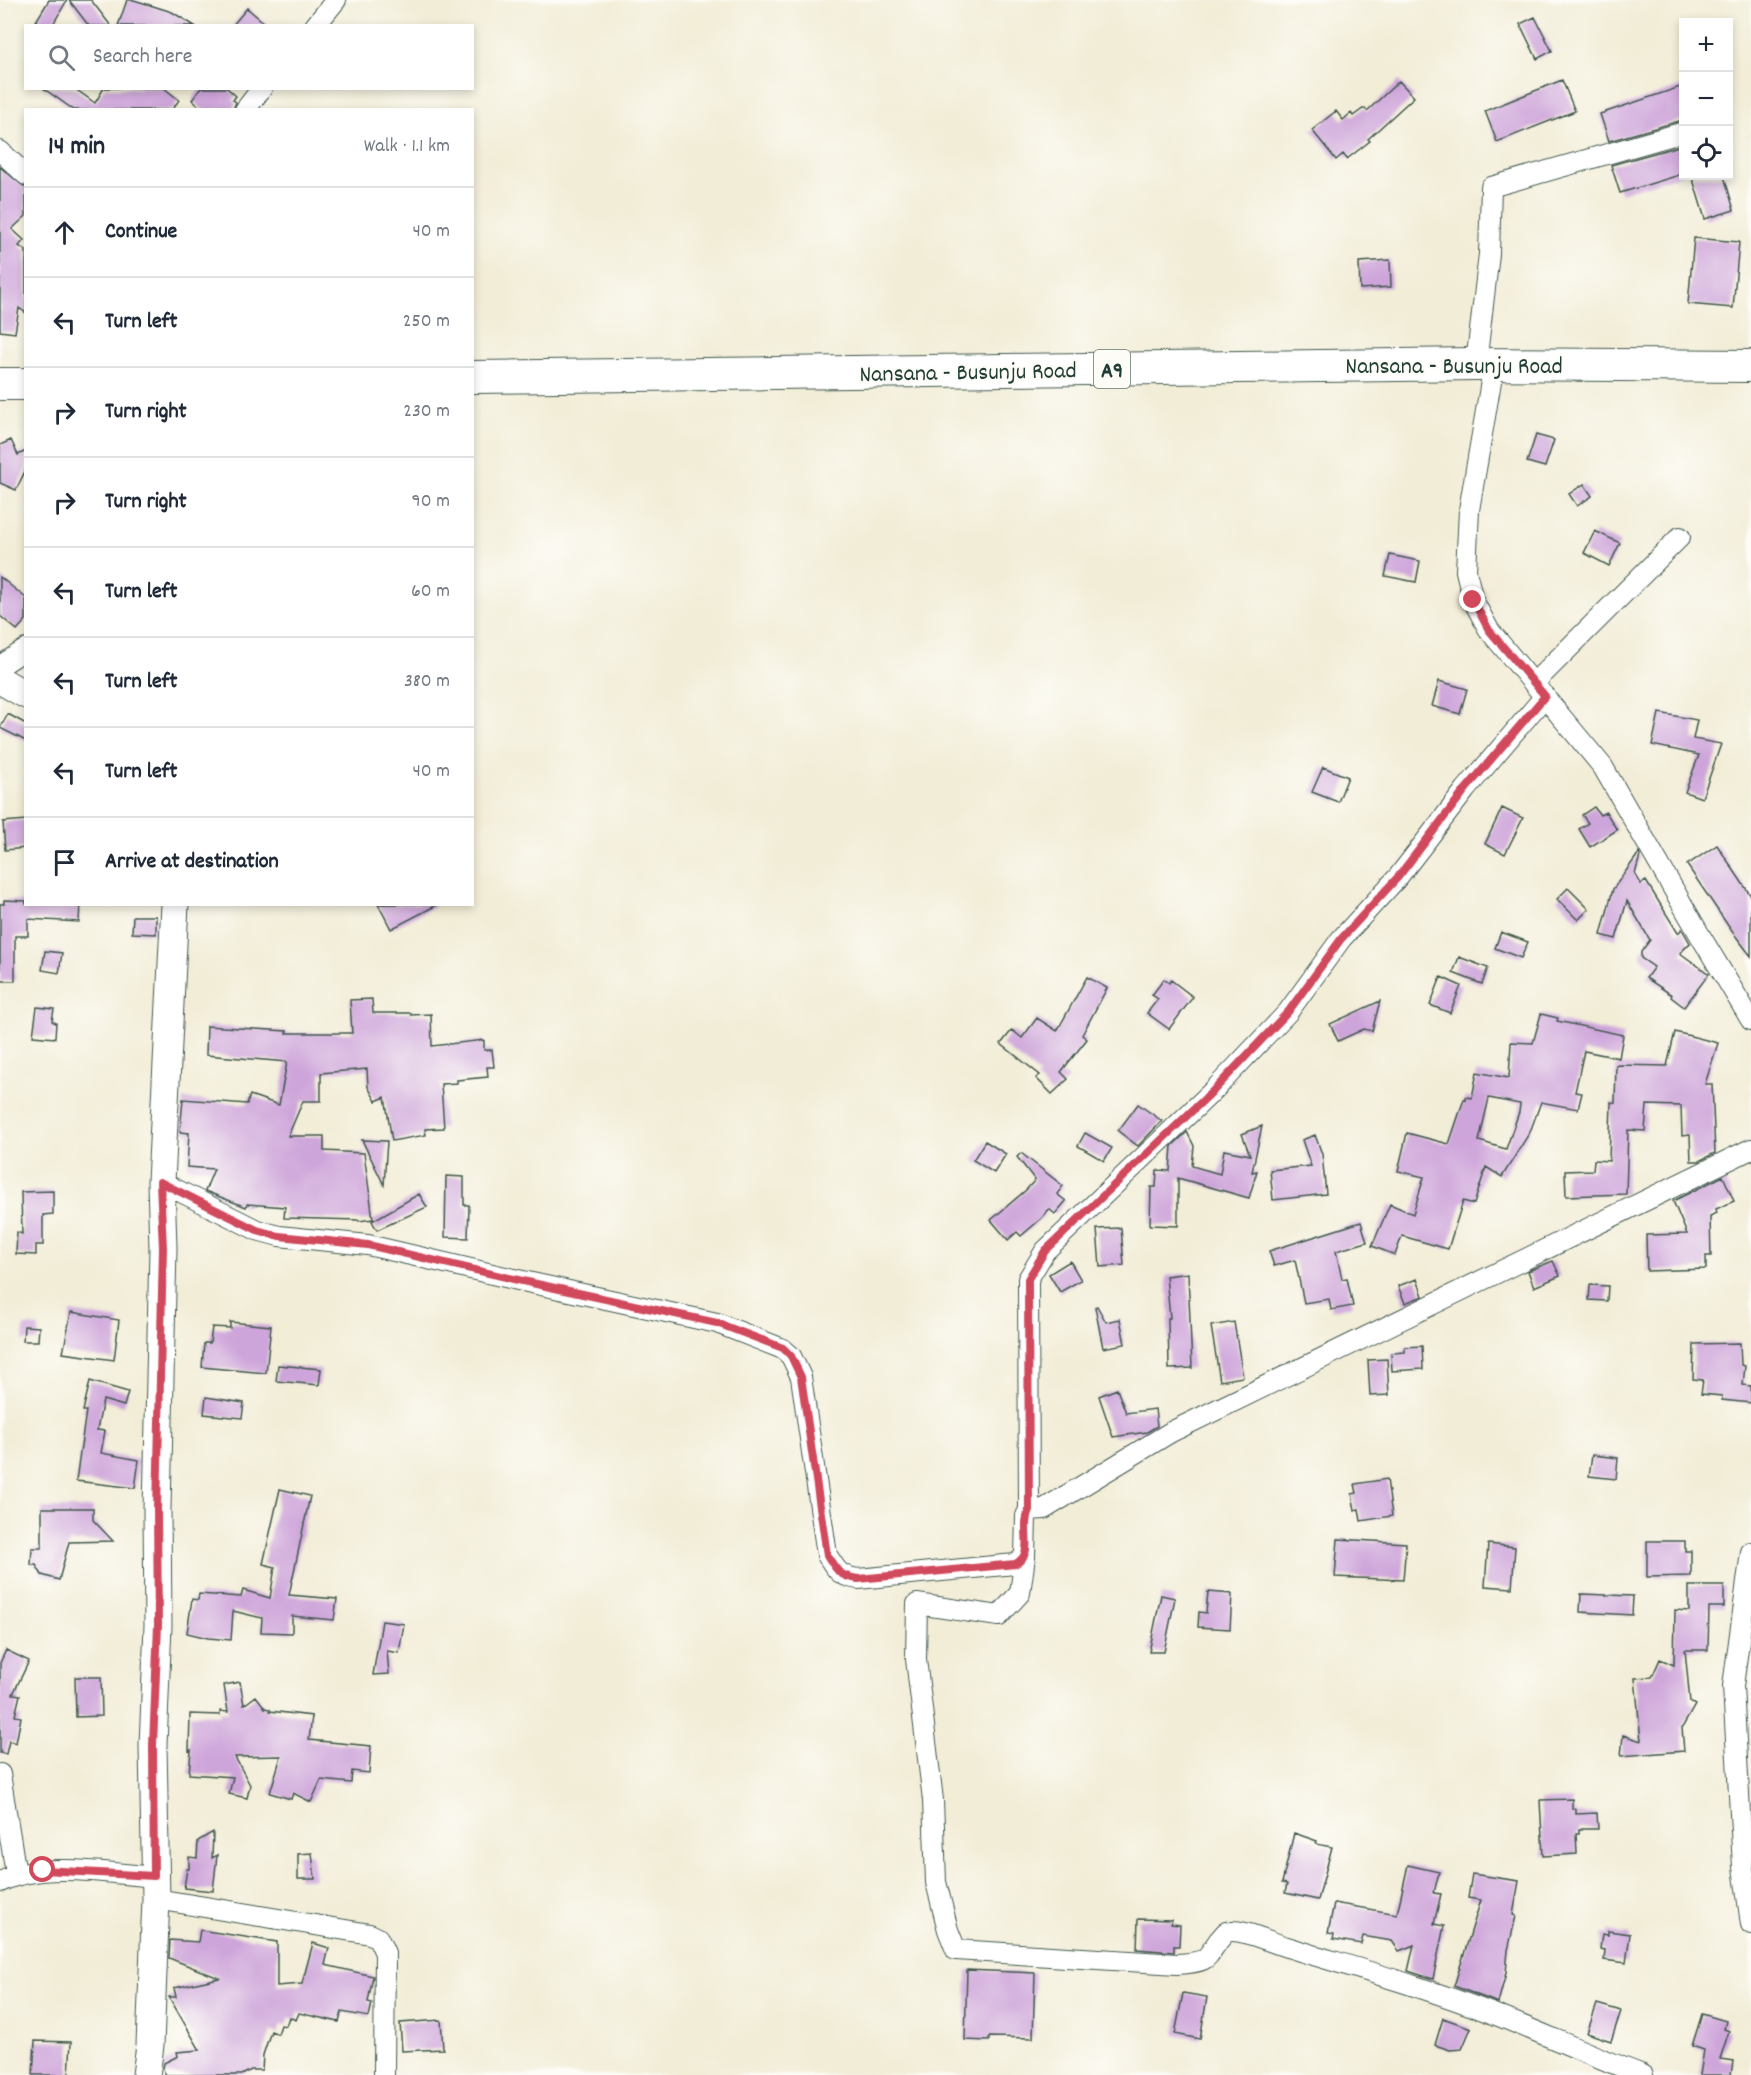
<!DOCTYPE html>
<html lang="en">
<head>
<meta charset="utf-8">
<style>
	:root { --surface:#fff; --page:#f2f2f3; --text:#1f2937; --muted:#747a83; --line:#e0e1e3 }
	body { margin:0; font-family:Dekko,sans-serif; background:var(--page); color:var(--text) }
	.controls { position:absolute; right:18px; top:18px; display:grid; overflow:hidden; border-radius:0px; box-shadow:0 3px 9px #0003 }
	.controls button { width:54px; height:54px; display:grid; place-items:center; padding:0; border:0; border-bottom:2px solid var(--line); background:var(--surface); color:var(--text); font:30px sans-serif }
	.stop { position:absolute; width:18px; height:18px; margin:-14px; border:4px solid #d1495b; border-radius:50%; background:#fff }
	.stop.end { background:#d1495b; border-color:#fff; box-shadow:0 2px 6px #0008 }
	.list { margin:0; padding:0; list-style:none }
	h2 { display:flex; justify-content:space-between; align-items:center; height:78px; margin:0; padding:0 24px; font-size:26px }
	h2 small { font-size:20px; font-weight:400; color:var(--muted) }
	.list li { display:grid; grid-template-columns:39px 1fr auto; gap:18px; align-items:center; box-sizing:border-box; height:90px; padding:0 24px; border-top:2px solid var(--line) }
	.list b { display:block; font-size:22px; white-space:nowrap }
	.list em { font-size:20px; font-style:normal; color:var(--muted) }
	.icon { flex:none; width:33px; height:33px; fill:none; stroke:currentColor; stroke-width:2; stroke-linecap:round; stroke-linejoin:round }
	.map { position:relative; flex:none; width:1751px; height:2075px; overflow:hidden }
	.search { position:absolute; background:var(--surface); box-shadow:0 3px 9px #0003; left:24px; top:24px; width:450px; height:66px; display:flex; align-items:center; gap:15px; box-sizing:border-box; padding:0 21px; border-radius:0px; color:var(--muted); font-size:22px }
	.panel { position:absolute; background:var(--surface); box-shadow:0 3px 9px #0003; left:24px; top:108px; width:450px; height:798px; border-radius:0px }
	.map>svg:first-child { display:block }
	.building { fill:#cea5da; fill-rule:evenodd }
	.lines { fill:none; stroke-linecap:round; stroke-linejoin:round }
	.street-casing { stroke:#3f574c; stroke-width:22 }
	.secondary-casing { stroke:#3f574c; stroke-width:29 }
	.primary-casing { stroke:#3f574c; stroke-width:34 }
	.street { stroke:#fff; stroke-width:20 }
	.secondary { stroke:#fff; stroke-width:27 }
	.primary { stroke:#fff; stroke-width:32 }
	.route { stroke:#d1495b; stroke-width:8 }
	.labels { text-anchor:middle; stroke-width:4.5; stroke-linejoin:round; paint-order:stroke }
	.shield { fill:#fdfcf7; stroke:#62766e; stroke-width:1.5 }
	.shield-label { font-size:22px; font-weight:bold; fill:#1f3d34 }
	.street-label { font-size:24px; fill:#1f3d34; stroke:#fdfcf7 }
</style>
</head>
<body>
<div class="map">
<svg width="1751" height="2075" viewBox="0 0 1751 2075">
	<rect width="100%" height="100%" fill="#fdfcf7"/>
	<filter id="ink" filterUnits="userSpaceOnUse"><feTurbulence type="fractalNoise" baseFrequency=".0167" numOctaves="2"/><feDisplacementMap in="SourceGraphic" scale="12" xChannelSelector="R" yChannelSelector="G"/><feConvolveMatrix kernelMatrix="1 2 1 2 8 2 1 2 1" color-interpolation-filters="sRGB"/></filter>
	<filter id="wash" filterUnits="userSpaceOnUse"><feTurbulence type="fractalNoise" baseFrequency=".008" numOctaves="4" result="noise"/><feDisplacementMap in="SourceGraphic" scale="24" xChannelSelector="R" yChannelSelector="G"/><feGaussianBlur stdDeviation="1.35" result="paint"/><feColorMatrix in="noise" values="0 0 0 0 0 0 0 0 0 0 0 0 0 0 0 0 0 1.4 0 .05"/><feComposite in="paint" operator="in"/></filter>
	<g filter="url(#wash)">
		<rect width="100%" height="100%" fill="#f2edd7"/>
		<g id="blocks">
			<!-- building -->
			<path class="building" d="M49,0H67L52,26H33Z
				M69,0H91L111,26H89Z
				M127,0H134L172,12L195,26H118Z
				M247,8L268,26H232Z
				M1535,17L1552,51L1537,59L1520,24Z
				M1562,80L1575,111L1497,142L1485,111Z
				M1399,81L1414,97L1368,139L1370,141L1347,159L1343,154L1336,160L1312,130L1336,111L1343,120L1351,113L1353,116L1364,108L1367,111Z
				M1683,86V120L1609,141L1600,114Z
				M43,88H74L95,103L104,88H164L179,100L172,110H74Z
				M201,88H227L236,96L233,100L236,102L233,110H203L192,100Z
				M1683,145V174L1620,193L1611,165Z
				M0,167L26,188V216L12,229L24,240L19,246L26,251V313L19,308L15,333L0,331Z
				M1692,176H1724L1734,210L1705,219Z
				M1694,238L1739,242L1733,308L1688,304Z
				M1390,260L1391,287L1360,289L1359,262Z
				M1536,435L1554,440L1545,467L1527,462Z
				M11,440L18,455L26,451V469L16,490L0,483V445Z
				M1584,484L1592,496L1577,506L1569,494Z
				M1595,531L1620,543L1609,566L1584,553Z
				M1390,555L1420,561L1416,582L1385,576Z
				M0,577L26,598V620L17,630L0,616Z
				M1439,681L1467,689L1460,714L1432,706Z
				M1659,713L1697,720L1693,739L1721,744L1702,798L1685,792L1699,755L1652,745Z
				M8,714L26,724V741L0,728Z
				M1323,767L1348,777L1338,802L1312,792Z
				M1594,807L1600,815L1606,812L1617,830L1590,847L1579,829L1588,823L1582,815Z
				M1502,808L1523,818L1505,854L1485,844Z
				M26,820V848L5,850L3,822Z
				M1717,845L1751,896V956L1731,930L1687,865Z
				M1639,853L1640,856L1635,874L1641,884L1646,881L1678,933L1682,929L1690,943L1680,953L1709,974L1684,1007L1671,997L1672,995L1646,978L1654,967L1641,958V952L1650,940L1627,901L1616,939L1601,935L1613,889Z
				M1568,888L1589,909L1578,920L1557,899Z
				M4,900L26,901V904H80L79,922L28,919V936H15V981H0V904H4Z
				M378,904H439L391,929Z
				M133,916H156V934L132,933Z
				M1501,932L1528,942L1521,958L1495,948Z
				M45,951L62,953L59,973L42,970Z
				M1459,957L1488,968L1482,984L1453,973Z
				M1087,977L1107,988L1082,1035L1087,1039L1061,1072L1068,1079L1052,1094L1036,1078L1040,1075L1001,1044L1012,1030L1022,1038L1037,1018L1057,1031Z
				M1441,977L1461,986L1450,1013L1430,1005Z
				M1164,979L1169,983L1171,980L1193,997L1169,1029L1147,1013L1158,999L1152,995Z
				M372,999L373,1013H411V1015L431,1014L432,1046L484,1040V1050H492L494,1067H487L488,1077L457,1080V1083L441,1084L444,1128L425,1129L426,1135L392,1141L385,1097L376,1101L368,1087L367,1069L321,1073V1101H303L288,1136H324V1151L364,1153L373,1219L359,1221V1220L284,1218L285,1207L247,1204L246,1207L205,1191L214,1169L187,1167L189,1133L180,1132L183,1099L247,1104L250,1095L279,1105L287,1062L206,1055L207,1026L287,1031L286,1033H352L350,1000Z
				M1380,1001L1372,1031L1364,1029L1338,1041L1330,1024Z
				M37,1007L54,1009L52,1021L56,1023L55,1038L33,1036Z
				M1541,1014L1558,1018L1557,1021L1623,1035L1619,1058L1584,1051L1575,1092L1582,1093L1578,1109L1541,1102L1530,1132L1502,1177L1486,1167L1474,1204L1463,1201L1448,1249L1402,1236L1395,1255L1372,1246L1390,1204L1413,1214L1424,1177L1398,1171L1407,1133L1449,1144L1464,1099L1466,1100V1097L1472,1098L1477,1072L1509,1078L1511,1042L1533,1043ZM1489,1098L1520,1104L1519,1112L1506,1149L1479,1141Z
				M1675,1032L1718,1043L1705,1084H1712L1715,1153L1699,1161H1691L1690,1135L1682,1136L1681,1106L1647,1105L1645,1131L1628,1130L1626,1194L1566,1196L1565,1171L1593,1170L1594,1160L1609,1161L1611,1102L1615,1103L1616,1065L1667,1066Z
				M1138,1104L1162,1121L1138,1146L1118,1131Z
				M1262,1126L1252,1172L1257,1171L1249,1198L1178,1178V1226L1150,1225L1151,1187H1156L1157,1170L1170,1171L1172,1146L1187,1132L1194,1146L1192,1166L1220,1174L1224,1150L1250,1155L1242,1134Z
				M1085,1133L1112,1148L1104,1161L1078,1146Z
				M1315,1135L1322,1154L1326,1194L1273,1200L1270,1170L1311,1166L1302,1140Z
				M362,1140L387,1141L384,1185Z
				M985,1141L1006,1154L994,1173L973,1160Z
				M1021,1153L1063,1186L1057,1194L1066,1201L1055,1214L1049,1209L1042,1218L1021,1236L1017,1232L1008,1240L991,1220L1026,1190L1035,1180L1017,1157Z
				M446,1176L464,1177V1205H469L468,1238L445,1237Z
				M1723,1176L1734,1201L1716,1209L1717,1213L1710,1216L1711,1256H1706V1269L1647,1271L1646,1235L1687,1234L1673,1201Z
				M53,1191V1214L43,1215V1245H36V1255L16,1254L17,1232L22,1234L21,1192Z
				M419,1194L427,1207L377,1230L372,1221Z
				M1361,1222L1367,1242L1336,1251L1342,1279L1347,1278L1353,1306L1331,1310L1329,1299L1304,1303L1295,1260L1274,1266L1269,1251Z
				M1121,1228L1124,1265L1100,1267L1097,1229Z
				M1070,1261L1081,1280L1060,1292L1049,1274Z
				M1553,1261L1560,1276L1534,1287L1528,1271Z
				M1188,1273L1192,1368L1169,1369L1168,1318H1170L1166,1276Z
				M1417,1279L1423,1296L1405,1303L1398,1286Z
				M1590,1285L1608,1286L1607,1301L1589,1300Z
				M1097,1306L1106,1322L1120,1319L1125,1344L1103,1348L1095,1307Z
				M71,1312L119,1320L114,1360L63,1353Z
				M230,1322L271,1326L266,1373L202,1367L204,1343H210L212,1327L230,1328Z
				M1234,1322L1243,1377L1220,1381L1211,1326Z
				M24,1326L39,1327L38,1341H23Z
				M1740,1343L1741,1365L1745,1366L1743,1385L1751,1386V1403L1722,1400V1396L1701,1394L1703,1380L1693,1379L1694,1344Z
				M1422,1346L1423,1369L1392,1371L1391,1353L1405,1352V1347Z
				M1387,1359L1389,1395L1370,1396L1368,1360Z
				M278,1365L321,1369L319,1385L276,1381Z
				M90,1381L128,1392L124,1406L103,1400L97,1430L105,1431L101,1453L139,1460L135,1488L76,1481L86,1411H83Z
				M1117,1389L1126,1413L1155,1409L1157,1426L1147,1432L1113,1437L1099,1396Z
				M206,1397L244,1403L242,1418L204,1414Z
				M1592,1455L1618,1458L1616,1479L1589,1476Z
				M1387,1479L1392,1516L1361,1521L1359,1509L1355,1510L1352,1494L1357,1493L1355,1484Z
				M280,1489L310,1496L289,1595L337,1599L334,1620L292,1616V1633L261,1632L262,1618L233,1611L231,1640L208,1638L187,1633L192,1599L198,1600L199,1594L241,1597L243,1590L270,1598L275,1567L263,1564Z
				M42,1508H93V1520L113,1541L69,1542L59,1580L42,1575L36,1565H31L32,1548H42Z
				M1338,1539L1406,1543L1403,1580L1335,1577Z
				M1647,1541H1685V1551H1691V1576L1647,1577Z
				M1488,1544L1515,1547L1512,1588L1485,1586Z
				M1689,1586H1724V1607H1709L1708,1650H1685L1690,1702L1695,1705L1682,1728L1684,1751L1621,1756L1623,1735L1641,1741L1635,1678L1652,1677L1660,1659L1674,1665L1675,1610L1689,1611Z
				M1208,1592L1232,1594L1230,1629L1198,1627L1199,1612L1206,1613Z
				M1581,1594L1633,1596L1632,1615L1580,1612Z
				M1161,1595L1175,1598L1164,1652H1149Z
				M382,1621L404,1624L399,1653L387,1651L389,1674L373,1675Z
				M6,1650L29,1661L13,1694L20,1695L15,1716L21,1717L16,1743L9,1741L6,1754L0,1753V1663Z
				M75,1677H101L102,1716L76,1717Z
				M240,1682L244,1705L256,1696L265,1708L270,1709V1711L312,1716L309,1740L371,1746L369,1773L352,1771L351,1783L321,1780L311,1802L293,1793L291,1799L270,1793L281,1756L235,1757L250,1785L247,1798L229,1794L233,1777L189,1774L191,1750L189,1751L190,1714L220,1715V1711L228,1712L224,1685Z
				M1572,1799V1809H1576V1814L1597,1813L1598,1829H1579V1833H1576L1577,1854L1543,1856L1540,1800Z
				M213,1832L212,1858L217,1855L213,1891L184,1888L187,1869H189V1857L197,1858L198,1841Z
				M1294,1833L1317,1841L1316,1844L1332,1847L1318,1900L1285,1893L1287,1884L1282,1883Z
				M312,1853L315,1879H298V1854Z
				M1408,1865L1439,1872L1434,1893L1441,1894L1434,1924L1444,1926L1433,1979L1408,1971L1414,1945L1399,1951L1392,1941L1363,1936L1361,1944L1333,1939L1334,1934L1328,1933L1334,1903L1397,1914Z
				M1472,1874L1519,1881L1513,1915L1516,1916L1508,1950L1506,1973L1498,2003L1454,1986L1481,1900L1468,1898Z
				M1138,1919L1172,1920L1171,1924L1180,1925L1179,1946H1174V1952L1137,1949Z
				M200,1930L277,1942V1986L302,1984L313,1943L329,1948L325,1965L373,1976L368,2002L372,2003L369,2017L342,2012L339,2022L299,2013L296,2020L289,2017L286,2026L281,2025L278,2034L271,2031L263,2055L262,2070H251L242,2075H166L163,2069L164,2063L178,2056L177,2052L200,2050L169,1997H176L174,1988L219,1978L169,1958L170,1940L198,1942Z
				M1608,1931L1630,1934L1626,1963L1604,1960L1605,1950L1600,1949L1602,1934L1608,1935Z
				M967,1970L1035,1973L1033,2038L989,2037V2041L965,2040Z
				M1183,1993L1207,1997L1200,2039L1175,2034Z
				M1597,2004L1621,2011L1611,2041L1587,2033Z
				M1702,2014L1726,2021L1724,2029L1729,2031L1720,2059L1733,2061L1731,2075H1700L1704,2050L1692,2046Z
				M1443,2018L1471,2028L1462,2049L1450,2050L1435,2045Z
				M441,2020L443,2049L402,2051L400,2023Z
				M35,2041L71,2042L69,2075H33Z"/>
		</g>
	</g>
	<g filter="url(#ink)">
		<use href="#blocks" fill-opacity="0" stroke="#3f574c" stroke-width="1.5"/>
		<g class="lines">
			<defs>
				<path id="street" d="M315,26L336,0
					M245,110L262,88
					M0,151L26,175
					M1476,364L1489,254L1491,187L1684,132
					M1494,364L1469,510L1466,571L1473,600L1489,630L1603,767L1701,937L1751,1020
					M0,666L26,649
					M1534,683L1680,537
					M161,1182L257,1230L279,1236L368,1245L518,1280L717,1323L783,1349L791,1356L801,1377L827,1555C837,1571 839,1576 858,1579L1015,1564L1025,1557L1026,1516L1029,1510L1044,1509L1171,1432L1751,1149
					M1029,1510L1028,1279L1045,1251L1215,1089L1288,1012L1341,939L1398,877L1466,789L1545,696
					M1751,1552L1733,1686L1743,1867L1751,1924
					M1025,1557L1020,1593L999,1616L917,1604L916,1659L933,1800L936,1882L948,1930L956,1950L1177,1964C1217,1962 1203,1955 1226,1932C1239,1927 1272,1943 1287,1947C1355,1968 1425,1987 1491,2013C1542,2033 1592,2056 1643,2075
					M0,1774L16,1874
					M0,1882C43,1861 107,1873 155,1877
					M156,1899L370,1934L378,1938L385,1953L384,2075"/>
				<path id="secondary" d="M0,680L26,695
					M146,2075L150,2045L156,1899L153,1745L158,1625L157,1509L163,1248L161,1182L175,904"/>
				<path id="primary" d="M472,377L1476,364L1751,366
					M0,384H26"/>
			</defs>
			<!-- street casing -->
			<use href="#street" class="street-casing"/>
			<!-- secondary casing -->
			<use href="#secondary" class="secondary-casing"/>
			<!-- primary casing -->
			<use href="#primary" class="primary-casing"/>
			<!-- street -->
			<use href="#street" class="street"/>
			<!-- secondary -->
			<use href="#secondary" class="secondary"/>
			<!-- primary -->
			<use href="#primary" class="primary"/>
		</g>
	</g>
	<g class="lines" filter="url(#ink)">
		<!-- route -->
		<path class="route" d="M43,1870L154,1876L153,1745L158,1625L157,1509L163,1248L160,1182L257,1230L279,1236L368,1245L518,1280L717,1323L783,1348L791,1356L801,1377L827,1555C837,1571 839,1576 858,1579L1015,1564C1036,1554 1020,1528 1029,1510L1028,1279L1045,1251L1215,1089L1288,1012L1341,939L1398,877L1466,789L1545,696L1489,630L1473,600"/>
	</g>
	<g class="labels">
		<!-- shield labels -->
		<rect class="shield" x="1094" y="350" width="36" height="38" rx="4.5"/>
		<g class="shield-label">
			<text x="1112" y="377">A9</text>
		</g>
		<!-- street labels -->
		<g class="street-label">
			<text x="1454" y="373">Nansana - Busunju Road</text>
			<text transform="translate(968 371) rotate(-1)" y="8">Nansana - Busunju Road</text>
		</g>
	</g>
</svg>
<div class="controls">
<button>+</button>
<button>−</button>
<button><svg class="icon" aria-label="locate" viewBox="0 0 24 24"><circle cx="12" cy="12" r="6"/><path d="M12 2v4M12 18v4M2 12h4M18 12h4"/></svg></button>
</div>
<div class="stop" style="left:43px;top:1870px"></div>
<div class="stop end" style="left:1473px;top:600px"></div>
<div class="search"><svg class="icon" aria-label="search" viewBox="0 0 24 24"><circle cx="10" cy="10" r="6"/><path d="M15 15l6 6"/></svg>Search here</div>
<section class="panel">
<h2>14 min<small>Walk · 1.1 km</small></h2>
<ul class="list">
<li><svg class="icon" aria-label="ahead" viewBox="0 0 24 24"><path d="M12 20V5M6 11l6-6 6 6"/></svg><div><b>Continue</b></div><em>40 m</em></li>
<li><svg class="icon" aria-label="left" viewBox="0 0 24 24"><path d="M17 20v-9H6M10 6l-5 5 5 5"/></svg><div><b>Turn left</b></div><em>250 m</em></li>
<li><svg class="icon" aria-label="right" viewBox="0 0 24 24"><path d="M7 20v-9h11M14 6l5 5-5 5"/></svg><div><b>Turn right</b></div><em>230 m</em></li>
<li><svg class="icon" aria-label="right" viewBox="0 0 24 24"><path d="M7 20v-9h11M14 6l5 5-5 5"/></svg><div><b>Turn right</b></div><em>90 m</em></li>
<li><svg class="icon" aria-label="left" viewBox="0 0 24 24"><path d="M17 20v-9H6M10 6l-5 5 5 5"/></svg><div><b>Turn left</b></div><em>60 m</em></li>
<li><svg class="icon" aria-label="left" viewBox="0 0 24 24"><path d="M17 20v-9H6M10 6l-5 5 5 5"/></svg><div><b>Turn left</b></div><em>380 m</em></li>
<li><svg class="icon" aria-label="left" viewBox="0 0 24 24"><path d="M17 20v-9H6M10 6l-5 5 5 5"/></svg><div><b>Turn left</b></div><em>40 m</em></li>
<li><svg class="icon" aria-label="arrive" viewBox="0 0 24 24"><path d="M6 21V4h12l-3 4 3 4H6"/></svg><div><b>Arrive at destination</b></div></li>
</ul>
</section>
</div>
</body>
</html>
